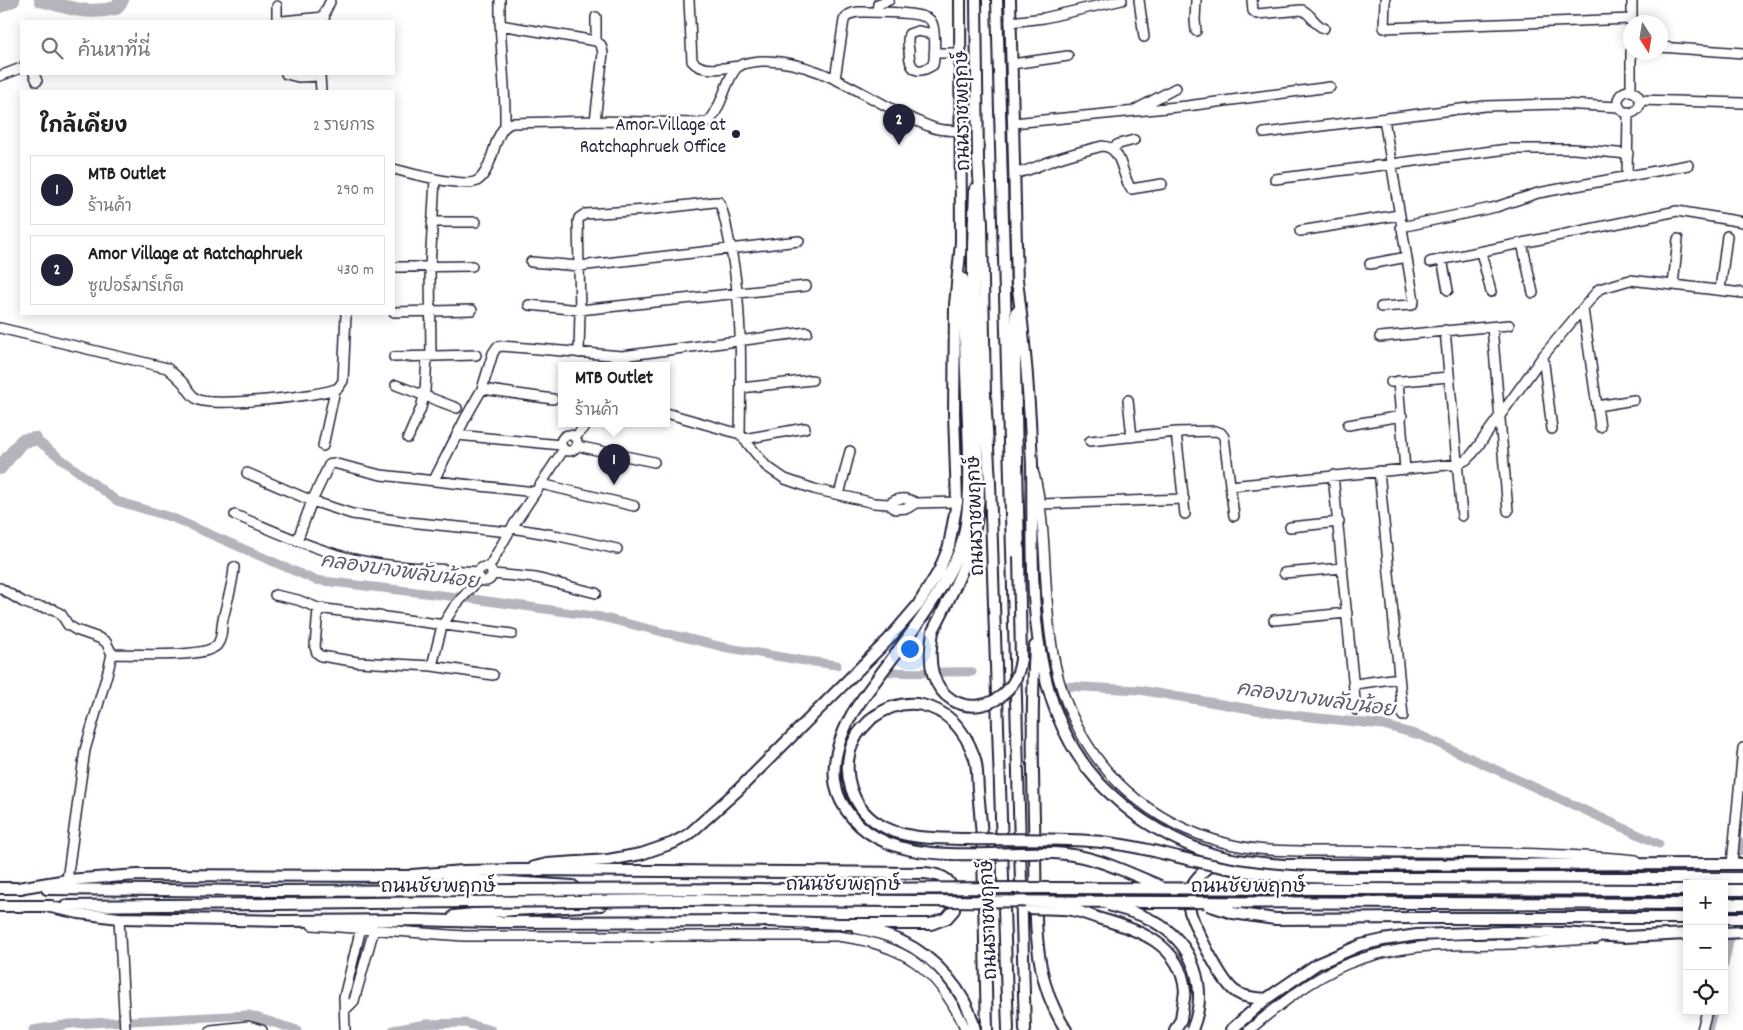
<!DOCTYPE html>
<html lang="th">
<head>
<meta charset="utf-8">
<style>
	:root { --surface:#fff; --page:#f6f6f6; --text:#202124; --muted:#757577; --line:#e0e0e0; --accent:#22223b }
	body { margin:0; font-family:Dekko,"Playpen Sans Thai",sans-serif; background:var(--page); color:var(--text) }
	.controls { position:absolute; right:15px; bottom:15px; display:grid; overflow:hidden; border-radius:0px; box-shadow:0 2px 12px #0003 }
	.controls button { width:45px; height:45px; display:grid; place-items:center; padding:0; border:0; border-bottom:1px solid var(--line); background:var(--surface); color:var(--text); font:25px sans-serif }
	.compass { position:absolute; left:1623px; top:15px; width:45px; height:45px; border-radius:50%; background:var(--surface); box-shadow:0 2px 12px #0003; rotate:168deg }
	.you { position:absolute; left:909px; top:648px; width:18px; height:18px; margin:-12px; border:4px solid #fff; border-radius:50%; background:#1a73e8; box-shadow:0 0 0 8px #1a73e833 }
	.badge { display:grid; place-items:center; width:32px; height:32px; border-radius:50%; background:var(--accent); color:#fff; font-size:16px; font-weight:700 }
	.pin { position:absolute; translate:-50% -41px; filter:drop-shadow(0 1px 2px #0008) }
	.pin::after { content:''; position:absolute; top:26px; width:18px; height:15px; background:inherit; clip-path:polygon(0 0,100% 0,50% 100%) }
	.popup { position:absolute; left:558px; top:362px; width:112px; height:65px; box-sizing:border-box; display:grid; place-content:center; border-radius:0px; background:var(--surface); filter:drop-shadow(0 1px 4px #0005); font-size:16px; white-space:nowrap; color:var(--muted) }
	.popup b { font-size:19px; color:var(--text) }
	.popup::after { content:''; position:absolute; left:50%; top:100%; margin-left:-10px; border:10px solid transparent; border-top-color:var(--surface) }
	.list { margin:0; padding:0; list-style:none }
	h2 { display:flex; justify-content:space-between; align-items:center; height:65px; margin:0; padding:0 20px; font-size:21px }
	h2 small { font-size:16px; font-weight:400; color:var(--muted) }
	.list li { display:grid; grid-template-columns:32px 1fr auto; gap:15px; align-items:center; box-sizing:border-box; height:70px; margin:0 10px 10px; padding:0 10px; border:1px solid var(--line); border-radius:0px }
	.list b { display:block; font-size:19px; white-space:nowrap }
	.list p { margin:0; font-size:16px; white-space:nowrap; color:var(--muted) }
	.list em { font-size:16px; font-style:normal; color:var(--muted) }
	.icon { flex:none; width:28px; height:28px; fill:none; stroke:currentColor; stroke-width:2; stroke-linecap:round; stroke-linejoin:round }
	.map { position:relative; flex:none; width:1743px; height:1030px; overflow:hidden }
	.search { position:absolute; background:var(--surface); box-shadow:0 2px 12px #0003; left:20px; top:20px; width:375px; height:55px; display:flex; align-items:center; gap:12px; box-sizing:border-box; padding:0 18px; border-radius:0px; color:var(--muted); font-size:19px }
	.panel { position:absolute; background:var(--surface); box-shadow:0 2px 12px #0003; left:20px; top:90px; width:375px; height:225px; border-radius:0px }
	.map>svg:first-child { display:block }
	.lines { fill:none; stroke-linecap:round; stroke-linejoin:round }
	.canal { stroke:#b4b4bc; stroke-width:9 }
	.river { stroke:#b4b4bc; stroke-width:14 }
	.minor-casing { stroke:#22223b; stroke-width:12 }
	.major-casing { stroke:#22223b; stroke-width:14 }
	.minor { stroke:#fff; stroke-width:9 }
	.major { stroke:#fff; stroke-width:10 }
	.major-bridge-casing { stroke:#22223b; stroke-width:14; stroke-linecap:butt }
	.major-bridge { stroke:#fff; stroke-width:10 }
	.poi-dot { fill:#22223b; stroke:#fff; stroke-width:2 }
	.labels { text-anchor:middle; stroke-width:5; stroke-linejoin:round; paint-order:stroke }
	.street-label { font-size:19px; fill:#22223b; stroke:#fff }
	.poi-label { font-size:19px; fill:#22223b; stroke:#fff; text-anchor:end }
	.water-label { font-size:20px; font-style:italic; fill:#5c5c6f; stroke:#fff }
</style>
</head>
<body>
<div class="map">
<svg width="1743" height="1030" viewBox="0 0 1743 1030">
	<rect width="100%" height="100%" fill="#fff"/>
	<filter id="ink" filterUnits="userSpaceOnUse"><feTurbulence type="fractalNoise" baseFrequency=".02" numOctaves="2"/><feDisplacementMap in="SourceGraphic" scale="10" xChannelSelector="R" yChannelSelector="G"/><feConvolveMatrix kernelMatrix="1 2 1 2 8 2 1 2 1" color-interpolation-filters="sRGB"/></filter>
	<g filter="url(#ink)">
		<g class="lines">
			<!-- canal -->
			<path class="canal" d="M35,439L117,501L173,518L315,580L466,598L601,617L723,647L799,660L837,665
				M882,671C912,675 942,671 972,672
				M1065,686L1139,690L1274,713L1383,725L1422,736L1659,844
				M1742,851L1743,843
				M1724,965L1729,941
				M33,1030L70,1024L249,1015L297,1030
				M393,1030L426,1024L465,1023L491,1030
				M1708,1030L1713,1011"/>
			<!-- river -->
			<path class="river" d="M41,0C69,8 87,15 116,8L122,0
				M0,6L13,0
				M0,468L22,441L35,439"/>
			<defs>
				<path id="minor" d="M500,0C499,42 506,84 505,126
					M689,0L692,61C703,74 725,67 740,66
					M1139,0L1144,37
					M1196,0L1195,20L1196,31
					M1252,0L1253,11L1257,14L1302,10C1312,14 1314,25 1324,28
					M1385,0L1384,28L1632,19
					M877,12L878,4L889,0
					M596,17V41
					M277,21V6
					M282,21L324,17
					M324,21L325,12L330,2
					M1010,22L1044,18L1122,0
					M1632,22V0
					M500,25L596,41L601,45L603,53L595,121
					M1660,47L1743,53
					M934,53H960
					M1012,64L1068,56
					M34,74L37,81
					M286,74L298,77L320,76L321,91
					M0,76L21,68
					M835,79L844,20C848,14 851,13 858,12C871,12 924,11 931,21C936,27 935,57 933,65C916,76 909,69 909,50C908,45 907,39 909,34L918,31L933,34
					M1631,91V52
					M1618 102a11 11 0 1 1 22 0a11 11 0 1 1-22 0Z
					M1640,100L1743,103
					M1133,111L1176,88
					M1013,123L1187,106L1330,87
					M1264,133L1485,106L1560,104L1619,107
					M1112,148L1119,144L1134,140
					M394,169C408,173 465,188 477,181C488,174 492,154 496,143C500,134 502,126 512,123L595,121L698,123L708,122C722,110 727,73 739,66C746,62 754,62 761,61C823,58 878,109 934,128C943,131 952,130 961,131
					M1015,173C1030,171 1035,167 1048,162C1065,155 1084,151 1102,146C1123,147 1121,175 1131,189L1162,184
					M1627,176L1628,112
					M1275,179L1508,149H1574L1628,154
					M432,222H476
					M1401,227L1496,207L1538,193L1688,165
					M1300,231L1399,215
					M1522,243L1533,293
					M1481,252L1491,292
					M1442,259L1448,290
					M531,262L579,266L799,241
					M1430,262L1677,211L1743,222
					M1370,264L1407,257
					M397,267L472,266
					M1673,285L1678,239
					M1720,290L1727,236
					M529,305L580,310L806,286
					M1381,307L1412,305L1414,301L1384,119
					M1583,309L1600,427
					M394,312L472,310
					M1492,327L1508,511
					M0,328L167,368C173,373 179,378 184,384C188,389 191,396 197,399C210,408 322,396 338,388L343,381L346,314
					M1445,330L1462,516
					M1380,337L1509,325
					M579,353L580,310L578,222L579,218L585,214L647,210L714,202H719C724,212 726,224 728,235C743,300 741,368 740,434
					M431,356L430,267L435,179
					M1543,356L1552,429
					M394,357L476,355
					M1398,381L1405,470
					M1391,382L1449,377
					M396,385L457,408
					M741,388L812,380
					M482,389L553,399
					M1128,400L1132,437
					M1597,406L1634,400
					M666,413L740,434L766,466L785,479L814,489L874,503L889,504L895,509L908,508L916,503L957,502
					M1348,425L1402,416
					M1176,432L1185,514
					M561 443a8 8 0 1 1 16 0a8 8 0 1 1-16 0Z
					M457,435L561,445
					M575,437L587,424
					M408,438L421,408L425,391L427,356
					M744,439L805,428
					M1090,441L1176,432L1216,431L1221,433L1224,437L1234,516
					M323,446L335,390
					M577,446L654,462
					M1379,471L1403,716
					M247,473L312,501L352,514L408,522L509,532
					M1034,474C1040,494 1041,513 1043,534C1047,584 1046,645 1063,693C1090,771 1149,824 1229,844C1261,852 1295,851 1328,851C1357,851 1386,852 1415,852C1489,852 1562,853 1636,860
					M1333,475L1356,710
					M434,480L466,417L482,389L493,353L497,347L502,346L622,356L807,332
					M541,484L634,506
					M1230,486L1458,464L1466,460L1473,453L1543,356L1599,289L1630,280L1743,293
					M839,495L850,451
					M889,504C898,497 906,497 916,503
					M1041,504L1184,499
					M235,515C270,529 305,546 342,556C384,568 434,568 478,572
					M1290,527L1339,522
					M512,528L559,536L617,549
					M297,541L312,501L329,465L333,463L381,475L535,492
					M478 574a7 7 0 1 1 14 0a7 7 0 1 1-14 0Z
					M489,567L509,532L564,449
					M1284,573L1343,568
					M493,574L536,578L596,593
					M0,588L23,602L33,606L53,609L61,614L68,625L76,630L99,638L106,642L112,654L108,671L85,750L67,880
					M275,595L298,600L318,608L512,634
					M318,608L315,647L317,653L321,656L358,662L432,666L493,675
					M1274,620L1347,613
					M112,654C132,654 205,659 217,645C223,638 221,627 223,619C227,601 233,585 234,567
					M432,666L442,626L454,607L480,578
					M1355,684L1399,678
					M1732,864L1743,748
					M119,918L125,1030
					M312,925L464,936H837C904,944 938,968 966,1030
					M345,1010L354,1001L374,929
					M211,1030L248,1026L262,1030
					M345,1030L344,997L361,928
					M1249,1030C1279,1005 1311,979 1347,964C1400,942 1456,945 1512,944C1540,943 1568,940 1596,939
					M1702,1030L1707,1011"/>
				<path id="major" d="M960,0L961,247
					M976,0L978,160L982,224L985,395L990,483L1008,1030
					M997,0L1025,1030
					M1010,0L1017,285
					M1017,280C1025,342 1030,403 1032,465C1034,568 1022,696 1096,779C1104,789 1114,797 1123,805C1148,827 1194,851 1227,858C1245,862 1264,863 1283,865L1743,864
					M1016,312L1015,365L1019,556
					M933,631C959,579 979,545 979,485L973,291V246L975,189
					M1035,646C1031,716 1033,786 1035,856C1036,893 1034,931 1041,967C1045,989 1054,1011 1066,1030
					M852,714C887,661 933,613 958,554C975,513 968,441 967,396C965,357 965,318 963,279
					M872,718C886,708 904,701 922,705C949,711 965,731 974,756C978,766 977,779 978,790C980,811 982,833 983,854C984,913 986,971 987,1030
					M1217,862C1205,869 1193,879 1189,893C1188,897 1188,904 1189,908C1193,925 1222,983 1236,992C1245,998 1256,998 1266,999
					M534,867L547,864L608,860L641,854L673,843L688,835L738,790L888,640L918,605L939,571L949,546L957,502L954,414L955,305L961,242
					M448,878L573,886
					M1361,878H1743
					M0,888H22
					M18,888L67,880L138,875L419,876
					M47,889L271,891
					M1724,890H1743
					M1724,904H1743
					M0,906H51
					M46,906L79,913L119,918L284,921L414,920L490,922L767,921L839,924H931L947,918L954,910C953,884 952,875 924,873L521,870L463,871L412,875
					M66,906L271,904
					M454,916L513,910L601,905
					M1413,918H1687
					M1724,918H1743
					M857,928C872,931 887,935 901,941C935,957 967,992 975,1030
					M1724,933L1743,932
					M1175,1030L1181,1019L1185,991
					M1231,1030L1266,999L1317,964L1361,945L1383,940L1417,935L1504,932L1562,933L1624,937L1687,934"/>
			</defs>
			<!-- minor casing -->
			<use href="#minor" class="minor-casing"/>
			<!-- major casing -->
			<use href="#major" class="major-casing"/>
			<!-- minor -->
			<use href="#minor" class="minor"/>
			<!-- major -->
			<use href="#major" class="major"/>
			<defs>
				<path id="major-bridge" d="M933,631C931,645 929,659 933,674C948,723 1015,713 1021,659L1019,556
					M852,714C838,740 827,773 841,801C881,879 997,846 1066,854C1099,858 1129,873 1160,886
					M872,718C867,724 861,729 857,735C837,768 851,812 886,828C910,840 941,838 968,839C1008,840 1048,838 1089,841C1141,844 1192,863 1244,871C1283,877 1322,878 1361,878
					M271,891L1048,888L1687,890
					M271,904L673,900L1687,904
					M1109,905C1123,910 1140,913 1153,921C1194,943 1209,988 1192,1030
					M1208,905L1233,913L1275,919L1413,918
					M1030,908C1044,909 1058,908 1072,910C1082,912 1092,916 1101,919C1140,930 1181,945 1185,991"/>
			</defs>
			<!-- major-bridge casing -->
			<use href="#major-bridge" class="major-bridge-casing"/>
			<!-- major-bridge -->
			<use href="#major-bridge" class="major-bridge"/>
		</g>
	</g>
	<!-- markers -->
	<circle class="poi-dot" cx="736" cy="134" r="5"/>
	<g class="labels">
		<!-- street labels -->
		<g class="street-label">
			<text transform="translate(961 111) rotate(-91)" y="7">ถนนราชพฤกษ์</text>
			<text transform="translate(974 516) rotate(-92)" y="7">ถนนราชพฤกษ์</text>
			<text x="843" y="890">ถนนชัยพฤกษ์</text>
			<text x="438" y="892">ถนนชัยพฤกษ์</text>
			<text x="1248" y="892">ถนนชัยพฤกษ์</text>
			<text transform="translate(987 920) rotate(-92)" y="7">ถนนราชพฤกษ์</text>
		</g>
		<!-- poi labels -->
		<g class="poi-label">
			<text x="726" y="130">Amor Village at<tspan x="726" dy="22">Ratchaphruek Office</tspan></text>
		</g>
		<!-- water labels -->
		<g class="water-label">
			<text transform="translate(400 570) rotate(8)" y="7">คลองบางพลับน้อย</text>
			<text transform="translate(1316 698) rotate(8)" y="7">คลองบางพลับน้อย</text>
		</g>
	</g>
</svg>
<div class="controls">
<button>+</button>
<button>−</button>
<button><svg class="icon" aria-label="locate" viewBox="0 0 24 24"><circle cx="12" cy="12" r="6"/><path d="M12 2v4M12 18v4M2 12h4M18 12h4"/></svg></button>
</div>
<svg class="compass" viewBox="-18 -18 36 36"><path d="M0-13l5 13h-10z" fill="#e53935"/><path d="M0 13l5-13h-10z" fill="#757577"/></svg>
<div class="you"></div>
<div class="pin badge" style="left:614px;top:485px">1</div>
<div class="popup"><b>MTB Outlet</b>ร้านค้า</div>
<div class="pin badge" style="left:899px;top:145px">2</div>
<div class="search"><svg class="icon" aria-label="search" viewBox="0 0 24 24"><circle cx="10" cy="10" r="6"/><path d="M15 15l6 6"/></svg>ค้นหาที่นี่</div>
<section class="panel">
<h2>ใกล้เคียง<small>2 รายการ</small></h2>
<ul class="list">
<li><span class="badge">1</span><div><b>MTB Outlet</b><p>ร้านค้า</p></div><em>290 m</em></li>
<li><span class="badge">2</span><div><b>Amor Village at Ratchaphruek</b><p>ซูเปอร์มาร์เก็ต</p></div><em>430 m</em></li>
</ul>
</section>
</div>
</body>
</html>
